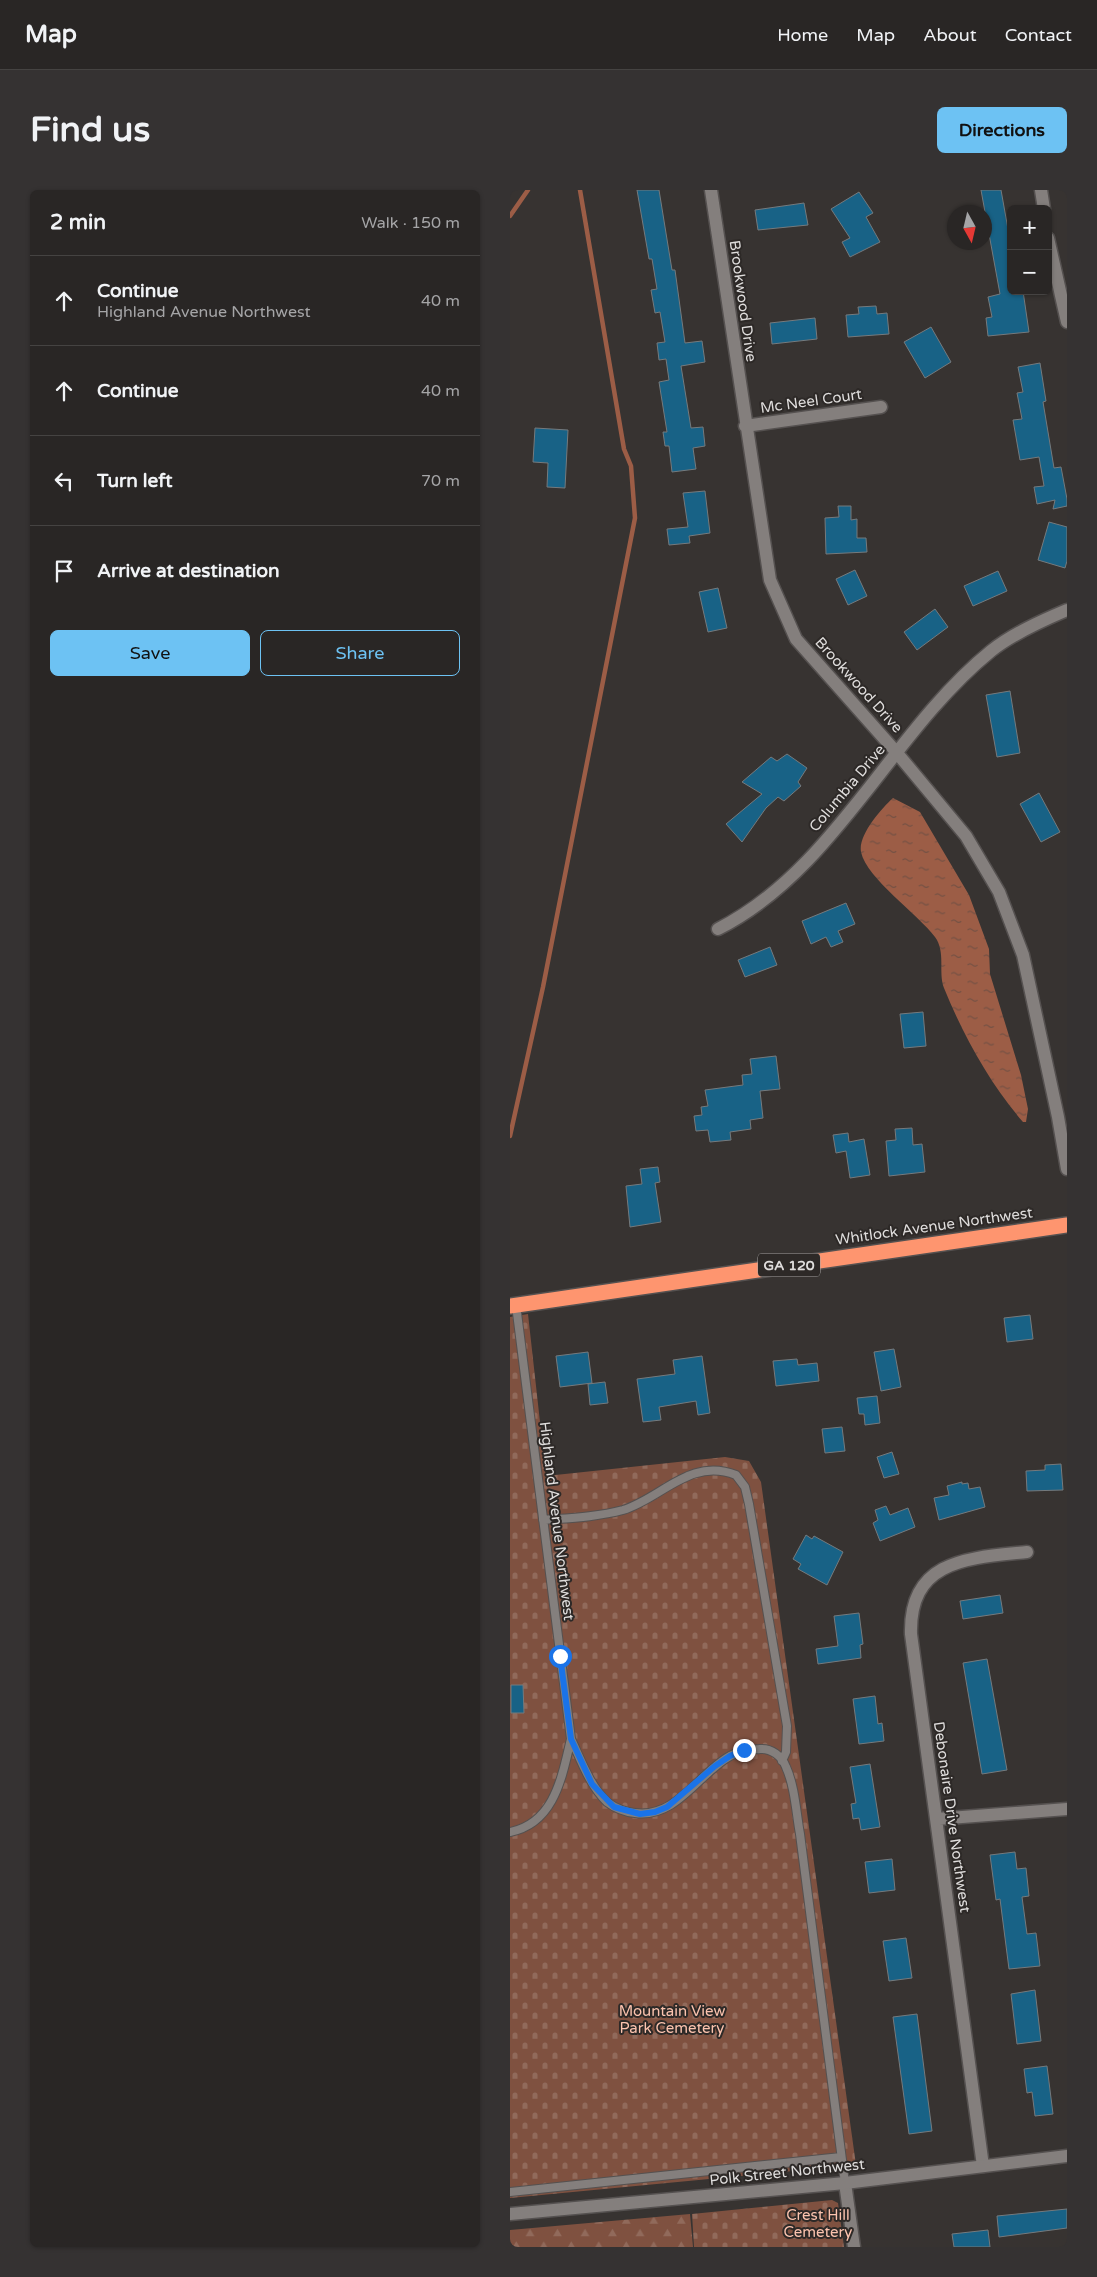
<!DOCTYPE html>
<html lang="en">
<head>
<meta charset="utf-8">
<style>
	:root { --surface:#292625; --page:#353232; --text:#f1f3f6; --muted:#a5a5a7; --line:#454342; --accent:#6dc2f3 }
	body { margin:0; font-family:"Varela Round",sans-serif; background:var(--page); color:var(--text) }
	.controls { position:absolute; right:15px; top:15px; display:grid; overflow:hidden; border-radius:8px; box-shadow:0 1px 4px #0004 }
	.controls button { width:45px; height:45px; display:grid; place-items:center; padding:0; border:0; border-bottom:1px solid var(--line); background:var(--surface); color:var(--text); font:25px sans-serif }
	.compass { position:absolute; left:437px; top:15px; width:45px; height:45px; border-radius:50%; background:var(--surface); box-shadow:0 1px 4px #0004; rotate:172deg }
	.stop { position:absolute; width:15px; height:15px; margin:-11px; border:4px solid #1a73e8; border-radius:50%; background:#fff }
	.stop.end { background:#1a73e8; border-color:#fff; box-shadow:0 1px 5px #0008 }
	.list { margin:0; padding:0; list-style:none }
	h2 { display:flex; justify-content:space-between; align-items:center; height:65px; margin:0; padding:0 20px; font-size:21px }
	h2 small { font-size:16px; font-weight:400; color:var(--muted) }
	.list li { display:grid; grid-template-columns:32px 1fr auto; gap:15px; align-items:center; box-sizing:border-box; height:90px; padding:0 20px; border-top:1px solid var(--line) }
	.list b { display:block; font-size:19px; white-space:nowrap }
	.list p { margin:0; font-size:16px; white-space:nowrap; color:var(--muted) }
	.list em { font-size:16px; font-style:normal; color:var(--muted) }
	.actions { display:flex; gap:10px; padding:15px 20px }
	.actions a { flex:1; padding:11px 0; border:1px solid var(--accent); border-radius:8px; text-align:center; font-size:18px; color:var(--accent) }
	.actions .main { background:var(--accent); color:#111 }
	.icon { flex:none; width:28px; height:28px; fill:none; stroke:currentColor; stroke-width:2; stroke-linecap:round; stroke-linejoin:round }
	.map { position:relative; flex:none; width:557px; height:2057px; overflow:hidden; border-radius:8px }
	header { display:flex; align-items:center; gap:30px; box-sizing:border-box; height:70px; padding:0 25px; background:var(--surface); border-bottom:1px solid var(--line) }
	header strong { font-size:24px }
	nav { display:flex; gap:28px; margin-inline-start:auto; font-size:18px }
	.intro { display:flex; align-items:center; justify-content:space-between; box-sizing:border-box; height:120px; padding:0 30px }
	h1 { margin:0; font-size:35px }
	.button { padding:12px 22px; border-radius:8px; background:var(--accent); color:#111; font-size:18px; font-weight:700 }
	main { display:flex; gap:30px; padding:0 30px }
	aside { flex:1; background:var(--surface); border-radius:8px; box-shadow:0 1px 4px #0004 }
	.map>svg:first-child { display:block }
	.forest { fill:url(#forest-firs) }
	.cemetery { fill:url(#cemetery-stones) }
	.water { fill:url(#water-ripples) }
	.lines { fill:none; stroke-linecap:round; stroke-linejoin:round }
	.stream { stroke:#9c5d46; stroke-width:4.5 }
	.building { fill:#186286; stroke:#757a7d }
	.lane-casing { stroke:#555150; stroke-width:10 }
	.street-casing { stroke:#555150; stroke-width:15 }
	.secondary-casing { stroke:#555150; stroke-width:15 }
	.highway-casing { stroke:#555150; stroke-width:18 }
	.lane { stroke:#847f7d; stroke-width:8 }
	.street { stroke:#847f7d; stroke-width:12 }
	.secondary { stroke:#847f7d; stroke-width:12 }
	.highway { stroke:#fe956f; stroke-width:15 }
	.route { stroke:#1a73e8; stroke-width:6 }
	.labels { text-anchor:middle; stroke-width:4; stroke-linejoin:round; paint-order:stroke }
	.shield { fill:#2d2927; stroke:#aaa7a6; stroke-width:1 }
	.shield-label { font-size:14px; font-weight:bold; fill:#dfdddc }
	.street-label { font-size:15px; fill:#dfdddc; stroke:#2d2927 }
	.park-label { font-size:15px; fill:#fcc3ae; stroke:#2d2927 }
</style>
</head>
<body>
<header>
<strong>Map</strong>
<nav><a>Home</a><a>Map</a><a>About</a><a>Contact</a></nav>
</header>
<div class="intro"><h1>Find us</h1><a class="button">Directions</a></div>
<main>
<aside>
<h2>2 min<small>Walk · 150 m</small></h2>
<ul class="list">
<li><svg class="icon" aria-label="ahead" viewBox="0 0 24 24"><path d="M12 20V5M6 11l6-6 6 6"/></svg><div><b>Continue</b><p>Highland Avenue Northwest</p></div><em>40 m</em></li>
<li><svg class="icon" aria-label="ahead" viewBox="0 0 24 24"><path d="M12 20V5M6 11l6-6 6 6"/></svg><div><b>Continue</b></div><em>40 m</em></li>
<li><svg class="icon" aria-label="left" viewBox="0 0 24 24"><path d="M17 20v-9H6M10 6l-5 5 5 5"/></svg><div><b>Turn left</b></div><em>70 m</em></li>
<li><svg class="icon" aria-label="arrive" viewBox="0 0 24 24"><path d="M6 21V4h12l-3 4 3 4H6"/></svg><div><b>Arrive at destination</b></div></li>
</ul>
<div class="actions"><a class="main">Save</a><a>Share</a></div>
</aside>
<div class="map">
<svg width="557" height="2057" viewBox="0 0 557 2057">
	<defs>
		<pattern id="forest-firs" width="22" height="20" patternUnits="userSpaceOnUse" patternTransform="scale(1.25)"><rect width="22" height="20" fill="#7f5140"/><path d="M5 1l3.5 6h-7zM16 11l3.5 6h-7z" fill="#916a5b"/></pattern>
		<pattern id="cemetery-stones" width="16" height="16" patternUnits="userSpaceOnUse" patternTransform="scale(1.25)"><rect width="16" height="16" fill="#7f5140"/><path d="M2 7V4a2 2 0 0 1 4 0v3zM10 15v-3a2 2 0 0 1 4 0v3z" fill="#916a5b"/></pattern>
		<pattern id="water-ripples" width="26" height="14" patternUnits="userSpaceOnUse" patternTransform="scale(1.25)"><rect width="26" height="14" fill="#9c5d46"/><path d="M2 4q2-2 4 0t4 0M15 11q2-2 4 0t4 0" fill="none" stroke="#745144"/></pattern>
	</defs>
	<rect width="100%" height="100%" fill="#373331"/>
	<!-- forest -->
	<path class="forest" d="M180,2024L183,2057H0V2040Z"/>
	<!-- cemetery -->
	<path class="cemetery" d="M18,1124L36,1286L215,1267L239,1271L251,1292L346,1975L0,2008V1127Z
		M322,2010L328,2013L334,2057H184L182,2024Z"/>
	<!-- water -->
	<path class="water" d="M383,608L410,622L459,705L479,759L480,784L511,885L518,919L516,932H513C480,894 453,845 434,798C428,782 436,762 425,747C408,724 357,689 351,662C348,645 371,619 383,608Z"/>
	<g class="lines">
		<!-- stream -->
		<path class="stream" d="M0,26L18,0
			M0,946L33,797L125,328L121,276L114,259L70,0"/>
	</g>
	<!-- building -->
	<path class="building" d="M127,0H149L162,80H165L175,153L192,151L195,172L171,176L181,238L193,237L195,256L183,258L186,279L162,282L159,256H155L153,242H157L149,192L159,190L156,169L149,170L147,153L155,152L150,122L145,123L141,100L147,99L142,69H139Z
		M471,0H491L501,56V101H513L519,142L478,146L476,128L482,127L478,107L490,104Z
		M349,2L363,23L356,27L370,52L340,67L332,52L340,48L321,19Z
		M294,13L298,35L248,40L245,20Z
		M366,116L367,124L377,123L379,144L338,147L336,125L349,124L348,117Z
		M305,128L307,149L262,154L260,133Z
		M421,137L441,172L415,188L394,152Z
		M530,173L536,211L533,212L544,278L551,277L557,309V316L543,319L545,310L527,314L524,297L534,296L529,267L510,270L503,230L512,229L507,203L513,202L508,177Z
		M25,238L58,240L55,298L37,297L38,273L23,272Z
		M195,301L200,343L179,346L180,353L159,355L157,339L178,337L173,303Z
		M328,316H341V330L347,329V348H356L357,362L316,364L315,328L329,327Z
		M539,332L557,337V371L555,378L528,370Z
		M345,380L357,406L338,415L326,389Z
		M488,381L497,401L463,416L454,396Z
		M208,398L217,438L198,442L189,402Z
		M425,419L438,437L407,460L394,442Z
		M500,501L510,563L487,567L476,505Z
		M277,564L297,578L288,592L291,596L274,611L268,607L256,618L232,652L216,634L252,604L232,592L261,567L267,571Z
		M529,603L550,642L531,652L510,614Z
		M336,713L345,734L328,741L333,752L321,757L316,747L301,754L292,731Z
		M260,757L267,775L235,787L228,770Z
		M413,822L416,856L394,858L390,824Z
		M266,866L270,899L250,901L253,928L240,930L241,939L220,942L221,950L200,952L198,940L186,941L184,926L192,925L191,917L198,916L195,900L233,895L232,885L242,884L240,869Z
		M402,938L403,955L412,954L415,982L379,986L376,951L386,950L385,939Z
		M338,943L339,952L354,949L360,985L340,988L336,961L326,963L323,945Z
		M148,977L150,992L145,993L151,1032L120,1037L116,996L132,994L130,979Z
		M520,1125L523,1149L497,1152L494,1128Z
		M384,1159L391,1197L371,1201L364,1162Z
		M78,1162L82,1193L50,1197L46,1166Z
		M192,1166L200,1223L188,1225L186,1211L149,1217L151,1230L133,1232L127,1189L165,1184L163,1170Z
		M287,1169L288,1175L307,1173L309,1191L266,1196L263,1171Z
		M95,1192L98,1213L80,1215L78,1194Z
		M367,1206L370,1233L355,1235L354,1224H349L347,1208Z
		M332,1237L335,1261L315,1263L312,1239Z
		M382,1262L389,1284L374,1288L367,1267Z
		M551,1274L553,1300L517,1301L516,1281L535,1280V1275Z
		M452,1292V1294L458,1293L459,1299L470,1297L475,1317L429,1330L424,1308L439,1305L437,1296Z
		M376,1316L380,1325L398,1318L405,1337L370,1351L363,1333L368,1330L365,1320Z
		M296,1345L302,1349L304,1346L333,1362L317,1395L288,1379L291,1374L283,1369Z
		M490,1405L493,1423L453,1429L450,1411Z
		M349,1423L353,1454L350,1455L351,1468L308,1474L306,1459L328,1456L324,1426Z
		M477,1469L497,1580L472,1584L453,1473Z
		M1,1495H13L14,1523H1Z
		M365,1506L368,1534L372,1533L374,1551L349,1554L343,1509Z
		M360,1574L370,1637L351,1640L349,1628L343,1629L341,1614L346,1613L340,1577Z
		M505,1662L507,1679L516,1678L519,1706L512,1707L517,1744L526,1743L530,1776L499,1779L490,1709L486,1710L480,1665Z
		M382,1669L385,1700L359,1703L355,1672Z
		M396,1748L402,1788L379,1791L373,1751Z
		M525,1800L531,1851L507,1854L501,1804Z
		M407,1824L422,1941L399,1944L383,1827Z
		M537,1876L543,1924L525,1926L522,1902L517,1903L514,1879Z
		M557,2019V2038L489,2047L487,2026Z
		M478,2040L480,2057H444L442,2044Z"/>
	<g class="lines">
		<defs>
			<path id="lane" d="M6,1115L61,1549C71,1570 80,1596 97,1612C105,1618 115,1622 125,1623C166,1629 189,1583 220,1566C230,1560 239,1560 250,1559C261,1558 272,1566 276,1577C285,1597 286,1622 290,1644L335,1993
				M33,1330C59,1328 87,1327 113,1320C152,1308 180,1267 226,1285L235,1297L239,1314L277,1536L276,1562L272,1571
				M0,1642C45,1633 52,1586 61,1549
				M0,2002L331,1967"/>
			<path id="street" d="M201,0L260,390L286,449L387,563L456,646L489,702L513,765L548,927L557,979
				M531,0L534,19
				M538,48L557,132
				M235,236L371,217
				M208,739C325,680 381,542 481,461C502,444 531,431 557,420
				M426,1629L557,1619
				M473,1976L401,1444C399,1369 459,1368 517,1362
				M335,1993L344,2057"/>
			<path id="secondary" d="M0,2024L335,1993L557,1966"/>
			<path id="highway" d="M0,1116L557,1035"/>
		</defs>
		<!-- lane casing -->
		<use href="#lane" class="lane-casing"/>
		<!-- street casing -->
		<use href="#street" class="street-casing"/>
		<!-- secondary casing -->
		<use href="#secondary" class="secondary-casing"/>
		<!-- highway casing -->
		<use href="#highway" class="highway-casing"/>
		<!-- lane -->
		<use href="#lane" class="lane"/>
		<!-- street -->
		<use href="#street" class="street"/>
		<!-- secondary -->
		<use href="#secondary" class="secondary"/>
		<!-- highway -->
		<use href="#highway" class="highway"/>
	</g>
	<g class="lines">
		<!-- route -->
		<path class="route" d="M50,1466L61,1549L82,1594L104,1617L130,1624L145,1622L157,1617L205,1576L220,1566L234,1560"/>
	</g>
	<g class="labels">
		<!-- shield labels -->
		<rect class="shield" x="248" y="1063.5" width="62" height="23" rx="4"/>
		<g class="shield-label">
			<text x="279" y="1080">GA 120</text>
		</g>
		<!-- street labels -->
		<g class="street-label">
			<text transform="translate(233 111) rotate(82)" y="5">Brookwood Drive</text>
			<text transform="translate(301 211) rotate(-8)" y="5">Mc Neel Court</text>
			<text transform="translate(349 495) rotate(48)" y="5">Brookwood Drive</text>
			<text transform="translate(337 598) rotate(-50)" y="5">Columbia Drive</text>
			<text transform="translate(424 1036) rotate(-8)" y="5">Whitlock Avenue Northwest</text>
			<text transform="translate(47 1331) rotate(83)" y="5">Highland Avenue Northwest</text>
			<text transform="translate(442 1627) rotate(82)" y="5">Debonaire Drive Northwest</text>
			<text transform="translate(277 1982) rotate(-6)" y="5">Polk Street Northwest</text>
		</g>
		<!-- park labels -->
		<g class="park-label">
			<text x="162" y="1826">Mountain View<tspan x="162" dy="17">Park Cemetery</tspan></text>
			<text x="308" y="2030">Crest Hill<tspan x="308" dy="17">Cemetery</tspan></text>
		</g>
	</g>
</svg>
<div class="controls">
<button>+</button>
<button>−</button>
</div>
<svg class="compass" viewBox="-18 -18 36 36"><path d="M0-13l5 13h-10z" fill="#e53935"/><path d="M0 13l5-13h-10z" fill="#a5a5a7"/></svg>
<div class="stop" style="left:50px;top:1466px"></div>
<div class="stop end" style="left:234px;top:1560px"></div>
</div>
</main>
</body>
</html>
